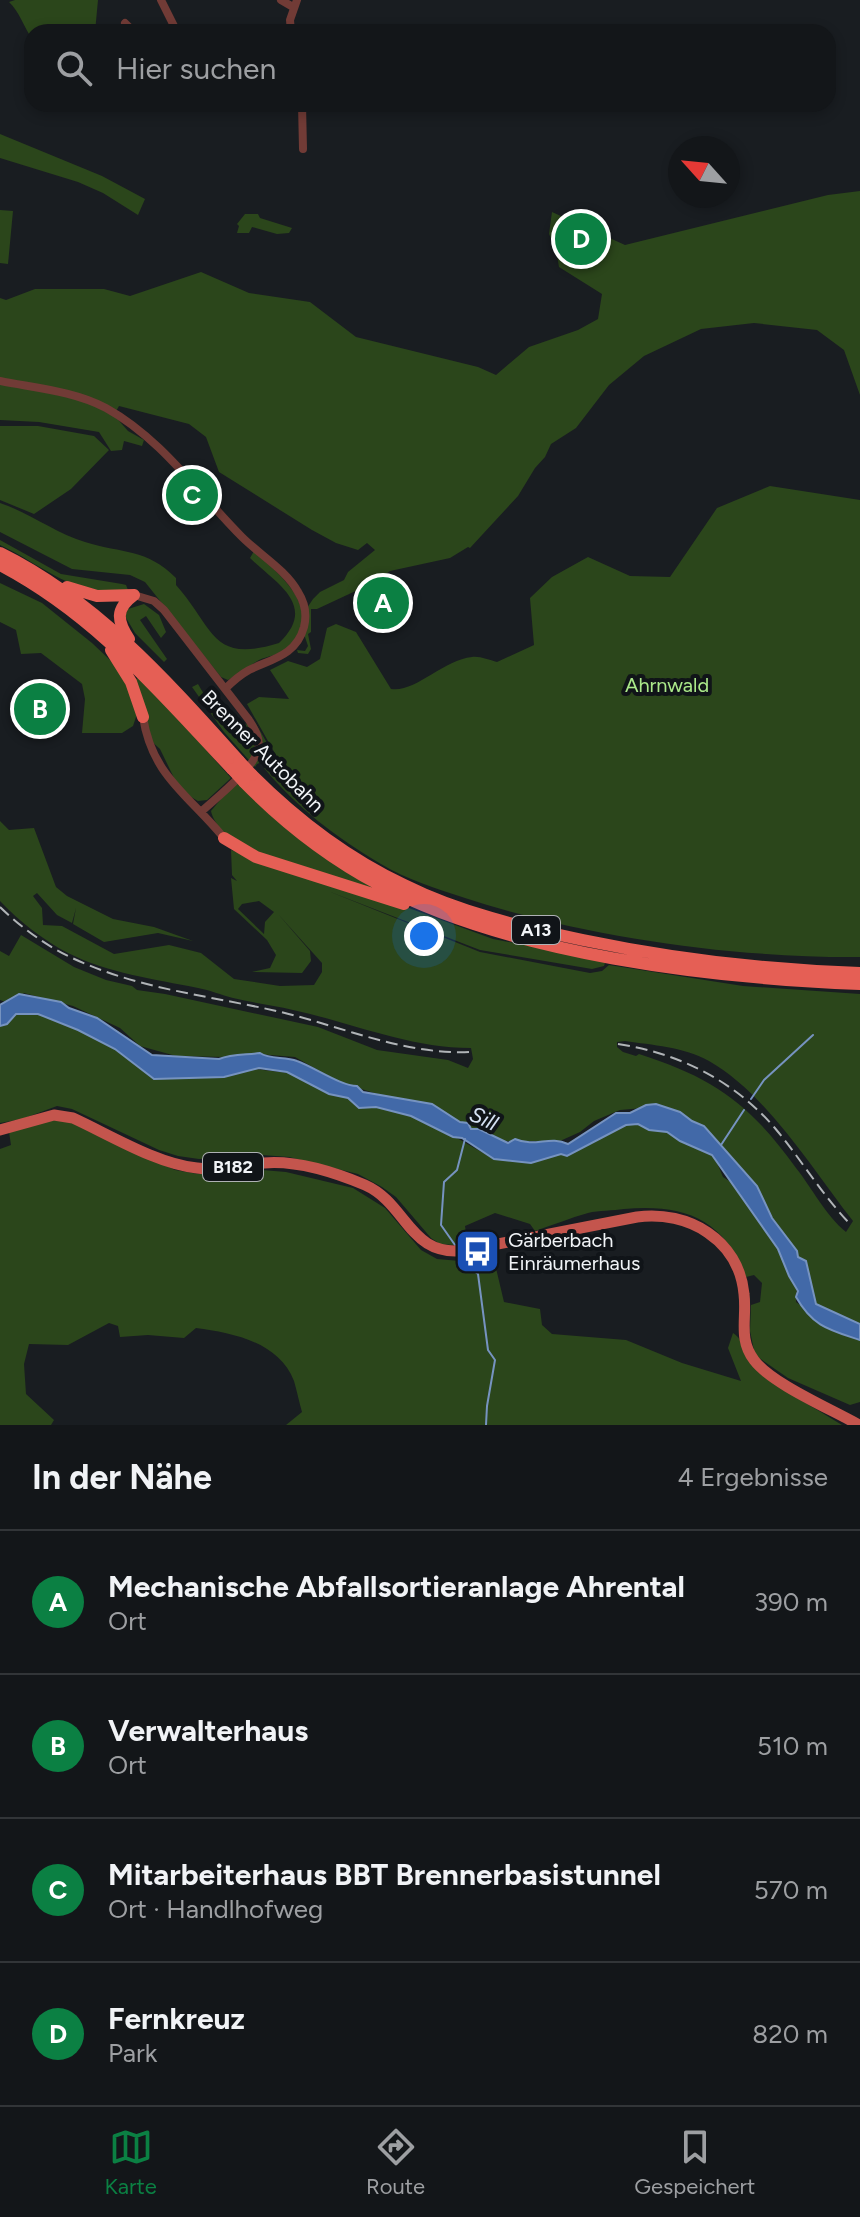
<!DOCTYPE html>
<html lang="de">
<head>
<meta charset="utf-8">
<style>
	:root { --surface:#131619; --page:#1c1f22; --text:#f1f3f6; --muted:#9d9fa2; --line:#323538; --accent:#0b8043 }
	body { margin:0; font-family:Figtree,sans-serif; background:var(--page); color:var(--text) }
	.compass { position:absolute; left:668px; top:136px; width:72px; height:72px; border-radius:50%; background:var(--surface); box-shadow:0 4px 12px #0003; rotate:297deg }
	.you { position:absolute; left:424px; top:936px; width:28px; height:28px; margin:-20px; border:6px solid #fff; border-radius:50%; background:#1a73e8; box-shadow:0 0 0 12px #1a73e833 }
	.badge { display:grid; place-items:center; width:52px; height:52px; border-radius:50%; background:var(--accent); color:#fff; font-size:26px; font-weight:700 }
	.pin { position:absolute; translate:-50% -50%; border:4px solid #fff; box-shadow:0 2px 8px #0006 }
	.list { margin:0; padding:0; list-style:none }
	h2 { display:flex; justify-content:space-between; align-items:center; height:104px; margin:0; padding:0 32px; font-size:34px }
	h2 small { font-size:26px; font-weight:400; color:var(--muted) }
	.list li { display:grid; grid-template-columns:52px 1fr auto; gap:24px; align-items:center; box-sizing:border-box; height:144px; padding:0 32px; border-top:2px solid var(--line) }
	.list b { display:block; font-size:30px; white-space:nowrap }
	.list p { margin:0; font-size:26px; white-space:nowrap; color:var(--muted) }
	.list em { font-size:26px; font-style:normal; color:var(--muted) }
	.icon { flex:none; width:44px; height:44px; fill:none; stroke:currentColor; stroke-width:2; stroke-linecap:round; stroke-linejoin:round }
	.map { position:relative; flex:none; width:860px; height:1425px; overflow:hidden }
	.search { position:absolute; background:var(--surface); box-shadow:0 4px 12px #0003; left:24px; right:24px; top:24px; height:88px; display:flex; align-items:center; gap:20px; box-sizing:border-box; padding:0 28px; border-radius:24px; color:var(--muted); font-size:30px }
	.sheet { height:680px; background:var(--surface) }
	nav { display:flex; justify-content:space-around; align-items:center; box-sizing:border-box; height:112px; border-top:2px solid var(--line); background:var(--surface); font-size:22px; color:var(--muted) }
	nav a { display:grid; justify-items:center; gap:4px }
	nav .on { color:var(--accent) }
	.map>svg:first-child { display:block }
	.green { fill:#2b461b; fill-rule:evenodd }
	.water { fill:#4269a8; stroke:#7693c0; stroke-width:2 }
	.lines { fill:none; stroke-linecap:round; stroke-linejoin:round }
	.stream { stroke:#7693c0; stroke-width:2 }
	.minor { stroke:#713b36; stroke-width:8 }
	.major { stroke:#c4554d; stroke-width:11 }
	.highway { stroke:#e55f55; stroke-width:12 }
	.rail { stroke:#b0b4b7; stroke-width:2; stroke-dasharray:12 6; stroke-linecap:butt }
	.highway-bridge { stroke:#e55f55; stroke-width:12 }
	.labels { text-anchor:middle; stroke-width:8; stroke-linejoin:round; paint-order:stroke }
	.shield { fill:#101418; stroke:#aeb1b4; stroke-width:2 }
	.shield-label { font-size:18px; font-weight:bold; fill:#f1f4f7 }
	.park-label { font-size:20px; fill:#abe98a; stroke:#101418 }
	.street-label { font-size:20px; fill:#f1f4f7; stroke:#101418 }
	.poi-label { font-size:20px; fill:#f1f4f7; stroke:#101418; text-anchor:start }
	.water-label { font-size:22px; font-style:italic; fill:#d7e3f5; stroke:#101418 }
</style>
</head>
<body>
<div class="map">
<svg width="860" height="1425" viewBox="0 0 860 1425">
	<rect width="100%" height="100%" fill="#191d21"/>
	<!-- green -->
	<path class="green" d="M15,0H98L95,32H32V39C24,27 19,11 9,2Z
		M0,134L102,176L145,199L138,215L103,193L78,182L0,158Z
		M860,191V395L844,350L817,330L754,323L701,329L644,356L609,385L576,428L551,444L545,457L535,468L518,496L470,548L468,547L450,558L390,571L377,581L317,609H311V632L308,634L311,649L308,654L298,653L297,650L305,651L308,646L304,634L307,608L313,599L320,592L344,580L348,572L375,550L367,543L358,550L336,543L312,530L219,472L206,437L189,424L119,406L114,415L128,431L144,440L142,446L124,441L122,450L111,451L99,432L39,422L0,420V298L6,300L35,289H104L130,296L201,272L249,293L310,302L356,337L478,367L496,375L529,347L578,330L598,319L602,294L559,267L556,249L549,234L552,212L625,245L828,195Z
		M0,210L13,211L8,264L0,263Z
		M245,214H258L260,218L292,228L289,233L277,234L252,227L249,233H237L239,226L237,224Z
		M0,426H38L94,436L109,450L71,489L34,514L0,500Z
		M770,486L860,500V957C734,958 585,937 465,898C437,889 406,879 381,864C337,838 296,807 264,768L277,757L247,704L259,697L289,699L270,670L288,661L307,667L320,659L327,628L336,624L356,632L391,689C415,693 443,660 472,657C480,656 489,660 497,662L534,645L530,598L552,577L588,557L630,576L670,577L717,508Z
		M0,503C30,513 55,533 85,542C123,554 146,548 176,578V585C215,629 211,664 279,643C319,605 275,583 250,558L254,551C280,575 327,611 287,648C279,655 268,656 259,660C250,665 239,675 228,680L221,677L145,582L130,575L72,569L0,532Z
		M0,540L61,574L122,584L126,585L128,590C77,600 43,565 0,545Z
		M0,583L42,603L92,643L127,676L138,711L133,726L122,733H82L85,699L82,684L41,653L21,654L16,630L0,622Z
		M144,604L159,615L166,632L161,638L146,616L140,620L167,659L164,662L135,633L125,616L128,609Z
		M140,676L231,778L207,800L198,801L191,797L176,782L160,749L149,739L134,681Z
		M198,684L205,696L211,695L223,709L218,715L231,731L244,723L250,726L255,722L275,757L257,764L255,767L224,732L192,687Z
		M236,781L406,907L493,939L606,960L604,966L592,969L480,950L328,891L480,952L590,973L602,971L609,965L743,986L860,994V1326L816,1305L748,1178L643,1108L620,1110L594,1121L580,1132L560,1141H501L489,1138L454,1118L339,1082L295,1057L257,1054L226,1057L176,1056L140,1046L120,1028L73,1006L24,993L11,1004L0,1000V951L9,956L21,935L74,967L106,980L132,986L137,990L165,994L318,1027L377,1050L448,1060L468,1068L473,1059L471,1048C409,1048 353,1023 293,1010C273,1005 253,1003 233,998C221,995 210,990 198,988C154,979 108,973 68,953C43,940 20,922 0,901V821L9,830L34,828L56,887L67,896L113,919L154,927L193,941L158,933L104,942L73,924L76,908L72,923L57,915L37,893L33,896L42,908L43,925L62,926L114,954L169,945L201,953L234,979L280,986L314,985L322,972V963L278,914L310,951L311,961L302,973L252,972L270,968L276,955L267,940L234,909L231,878L237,881L232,875L231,850L239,853C231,842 213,823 211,811ZM259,901L274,912L265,922L264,934L238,909L242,904ZM625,1041C652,1045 684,1047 709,1061C767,1094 812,1169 853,1221L846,1232C826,1216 812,1188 796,1168C750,1104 714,1078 639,1054L636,1056L623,1052L617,1047V1042Z
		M16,1014H38L54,1019L112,1043L168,1073L213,1076L253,1069L298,1074L420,1117L492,1158H540L623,1123L665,1124L715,1158L723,1177L740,1188L781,1250L797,1287L796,1302L830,1327L860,1338V1402L850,1405L788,1378L755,1355L750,1331L751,1305L760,1302L762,1283L754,1275L746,1277C723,1218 684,1204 624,1209C613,1211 599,1210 588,1213C570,1218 553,1225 535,1231L530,1224L495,1213L465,1226L468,1246L440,1244L431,1238L396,1197L382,1187L358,1174L289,1157L262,1155L199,1159L178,1156L159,1150L72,1109L57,1106L22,1119L0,1123V1026L7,1024Z
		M51,1120L69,1121L175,1170L198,1174L262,1170L286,1172L353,1188L385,1208L421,1250L437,1259L495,1264L504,1302L540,1309L542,1325L552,1334L626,1340L682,1363L741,1381L728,1348L733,1333C745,1340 745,1359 756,1369C782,1391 814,1407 842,1425H286L302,1412C299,1402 297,1391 294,1381C279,1342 233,1333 196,1328L184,1338L148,1335L120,1337L118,1326L109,1323L68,1345L29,1344L24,1364L26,1394L54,1420L51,1425H0V1149L11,1145L9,1132Z"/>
	<!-- water -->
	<path class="water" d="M19,994L61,1002L69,1008L97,1018L152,1055L219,1059C232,1054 246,1055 260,1053C270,1060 285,1056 297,1061C314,1067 341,1086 357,1086L363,1092L432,1104L460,1122L468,1123L471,1129H479L508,1143L515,1139C536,1148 549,1135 568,1144L616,1113H630L646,1105L656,1104L680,1112L692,1121L704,1126L757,1186L772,1218L797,1251L798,1257L806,1261L816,1304L860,1324V1340C830,1330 813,1327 796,1297L798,1291L789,1276L778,1249L712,1155L680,1141L667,1132L649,1130L638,1124L626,1125L567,1156L561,1154L531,1163L494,1159L462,1138L453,1137L411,1116L376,1107L359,1108L348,1098L329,1094L287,1072L259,1068L224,1077L154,1079L115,1049L78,1030L38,1014H16L7,1024L0,1026V1005Z"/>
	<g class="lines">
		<!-- stream -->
		<path class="stream" d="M751,1099L764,1080L813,1035
			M721,1145L744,1110
			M455,1245L441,1225L444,1182L457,1170L465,1139
			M459,1255L461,1261L478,1274L488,1350L495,1360L487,1406L486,1425"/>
		<!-- minor -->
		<path class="minor" d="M161,0L177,32
			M281,0L293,7
			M125,23L134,32
			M291,32L290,20L297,0
			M302,104L303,149
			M0,381C35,388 74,391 106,408C162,439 198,493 242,537C260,555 286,570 298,592C305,603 307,615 304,627C296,656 271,659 249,670C240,675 232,682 225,689
			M134,595L154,601L164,610L249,720C255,730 261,739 258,750C254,768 215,799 201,812
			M143,717C152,776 189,795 224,838"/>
		<!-- major -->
		<path class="major" d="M0,1130L54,1115L73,1118C110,1135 157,1164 197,1168C219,1171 242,1165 264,1163C298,1160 334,1172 365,1185C408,1204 409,1259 467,1250L637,1217C688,1210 739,1240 744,1294C747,1318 738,1339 754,1360C772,1384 831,1409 859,1425"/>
		<!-- highway -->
		<path class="highway" d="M0,553C97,601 168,682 239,761
			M0,565C97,616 158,691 232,769
			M67,587L97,596L134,595
			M129,639C117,621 115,609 134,595
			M111,650L131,682L143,717
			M252,775C297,820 347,858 404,885C460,913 522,927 583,940C674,959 767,970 860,973
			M244,782C284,823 329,858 380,885C513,955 710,978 860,984
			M224,838L256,857L404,904"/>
		<!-- rail -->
		<path class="rail" d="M0,907C25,931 53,951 86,964C147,990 216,997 281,1012C343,1027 405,1055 470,1052
			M618,1044C678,1053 733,1080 774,1127C801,1159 822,1195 851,1225"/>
		<!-- highway-bridge -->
		<path class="highway-bridge" d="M239,761L252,775
			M232,769L244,782"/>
	</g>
	<!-- icons -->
	<defs>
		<symbol id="bus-square" viewBox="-11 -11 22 22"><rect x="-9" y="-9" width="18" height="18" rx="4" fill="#1a4fb4" stroke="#101418"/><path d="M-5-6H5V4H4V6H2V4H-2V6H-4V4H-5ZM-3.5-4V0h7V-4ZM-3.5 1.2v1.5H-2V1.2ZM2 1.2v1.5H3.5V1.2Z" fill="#fff"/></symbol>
	</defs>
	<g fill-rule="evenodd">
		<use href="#bus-square" x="452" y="1226" width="51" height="51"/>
	</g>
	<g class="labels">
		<!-- shield labels -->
		<g class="shield">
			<rect x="512" y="916" width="48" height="28" rx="6"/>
			<rect x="203" y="1153" width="60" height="28" rx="6"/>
		</g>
		<g class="shield-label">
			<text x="536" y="936">A13</text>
			<text x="233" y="1173">B182</text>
		</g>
		<!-- park labels -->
		<g class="park-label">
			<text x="667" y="692">Ahrnwald</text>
		</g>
		<!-- street labels -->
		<g class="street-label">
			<text transform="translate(263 751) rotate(45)" y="7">Brenner Autobahn</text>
		</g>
		<!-- poi labels -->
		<g class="poi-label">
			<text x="508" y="1247">Gärberbach<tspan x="508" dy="23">Einräumerhaus</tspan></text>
		</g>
		<!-- water labels -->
		<g class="water-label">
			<text transform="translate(484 1118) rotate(25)" y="8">Sill</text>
		</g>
	</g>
</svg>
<svg class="compass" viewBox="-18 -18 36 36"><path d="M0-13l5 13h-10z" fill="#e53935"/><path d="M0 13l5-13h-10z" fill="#9d9fa2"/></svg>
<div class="you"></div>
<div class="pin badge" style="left:383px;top:603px">A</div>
<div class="pin badge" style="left:40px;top:709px">B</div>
<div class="pin badge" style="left:192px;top:495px">C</div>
<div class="pin badge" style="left:581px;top:239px">D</div>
<div class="search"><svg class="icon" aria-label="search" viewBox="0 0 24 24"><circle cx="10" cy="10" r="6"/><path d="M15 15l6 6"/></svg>Hier suchen</div>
</div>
<section class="sheet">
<h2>In der Nähe<small>4 Ergebnisse</small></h2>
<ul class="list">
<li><span class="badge">A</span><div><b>Mechanische Abfallsortieranlage Ahrental</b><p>Ort</p></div><em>390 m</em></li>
<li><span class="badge">B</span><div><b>Verwalterhaus</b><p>Ort</p></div><em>510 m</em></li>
<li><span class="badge">C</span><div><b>Mitarbeiterhaus BBT Brennerbasistunnel</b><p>Ort · Handlhofweg</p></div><em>570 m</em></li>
<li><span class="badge">D</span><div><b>Fernkreuz</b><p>Park</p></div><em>820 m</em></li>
</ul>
</section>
<nav>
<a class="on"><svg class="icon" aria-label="map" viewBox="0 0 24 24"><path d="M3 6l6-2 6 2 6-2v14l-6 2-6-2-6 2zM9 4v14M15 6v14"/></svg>Karte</a>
<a><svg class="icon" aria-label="directions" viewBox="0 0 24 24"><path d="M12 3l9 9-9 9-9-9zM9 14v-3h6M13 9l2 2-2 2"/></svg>Route</a>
<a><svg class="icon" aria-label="saved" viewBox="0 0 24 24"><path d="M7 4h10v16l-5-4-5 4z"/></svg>Gespeichert</a>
</nav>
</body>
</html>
